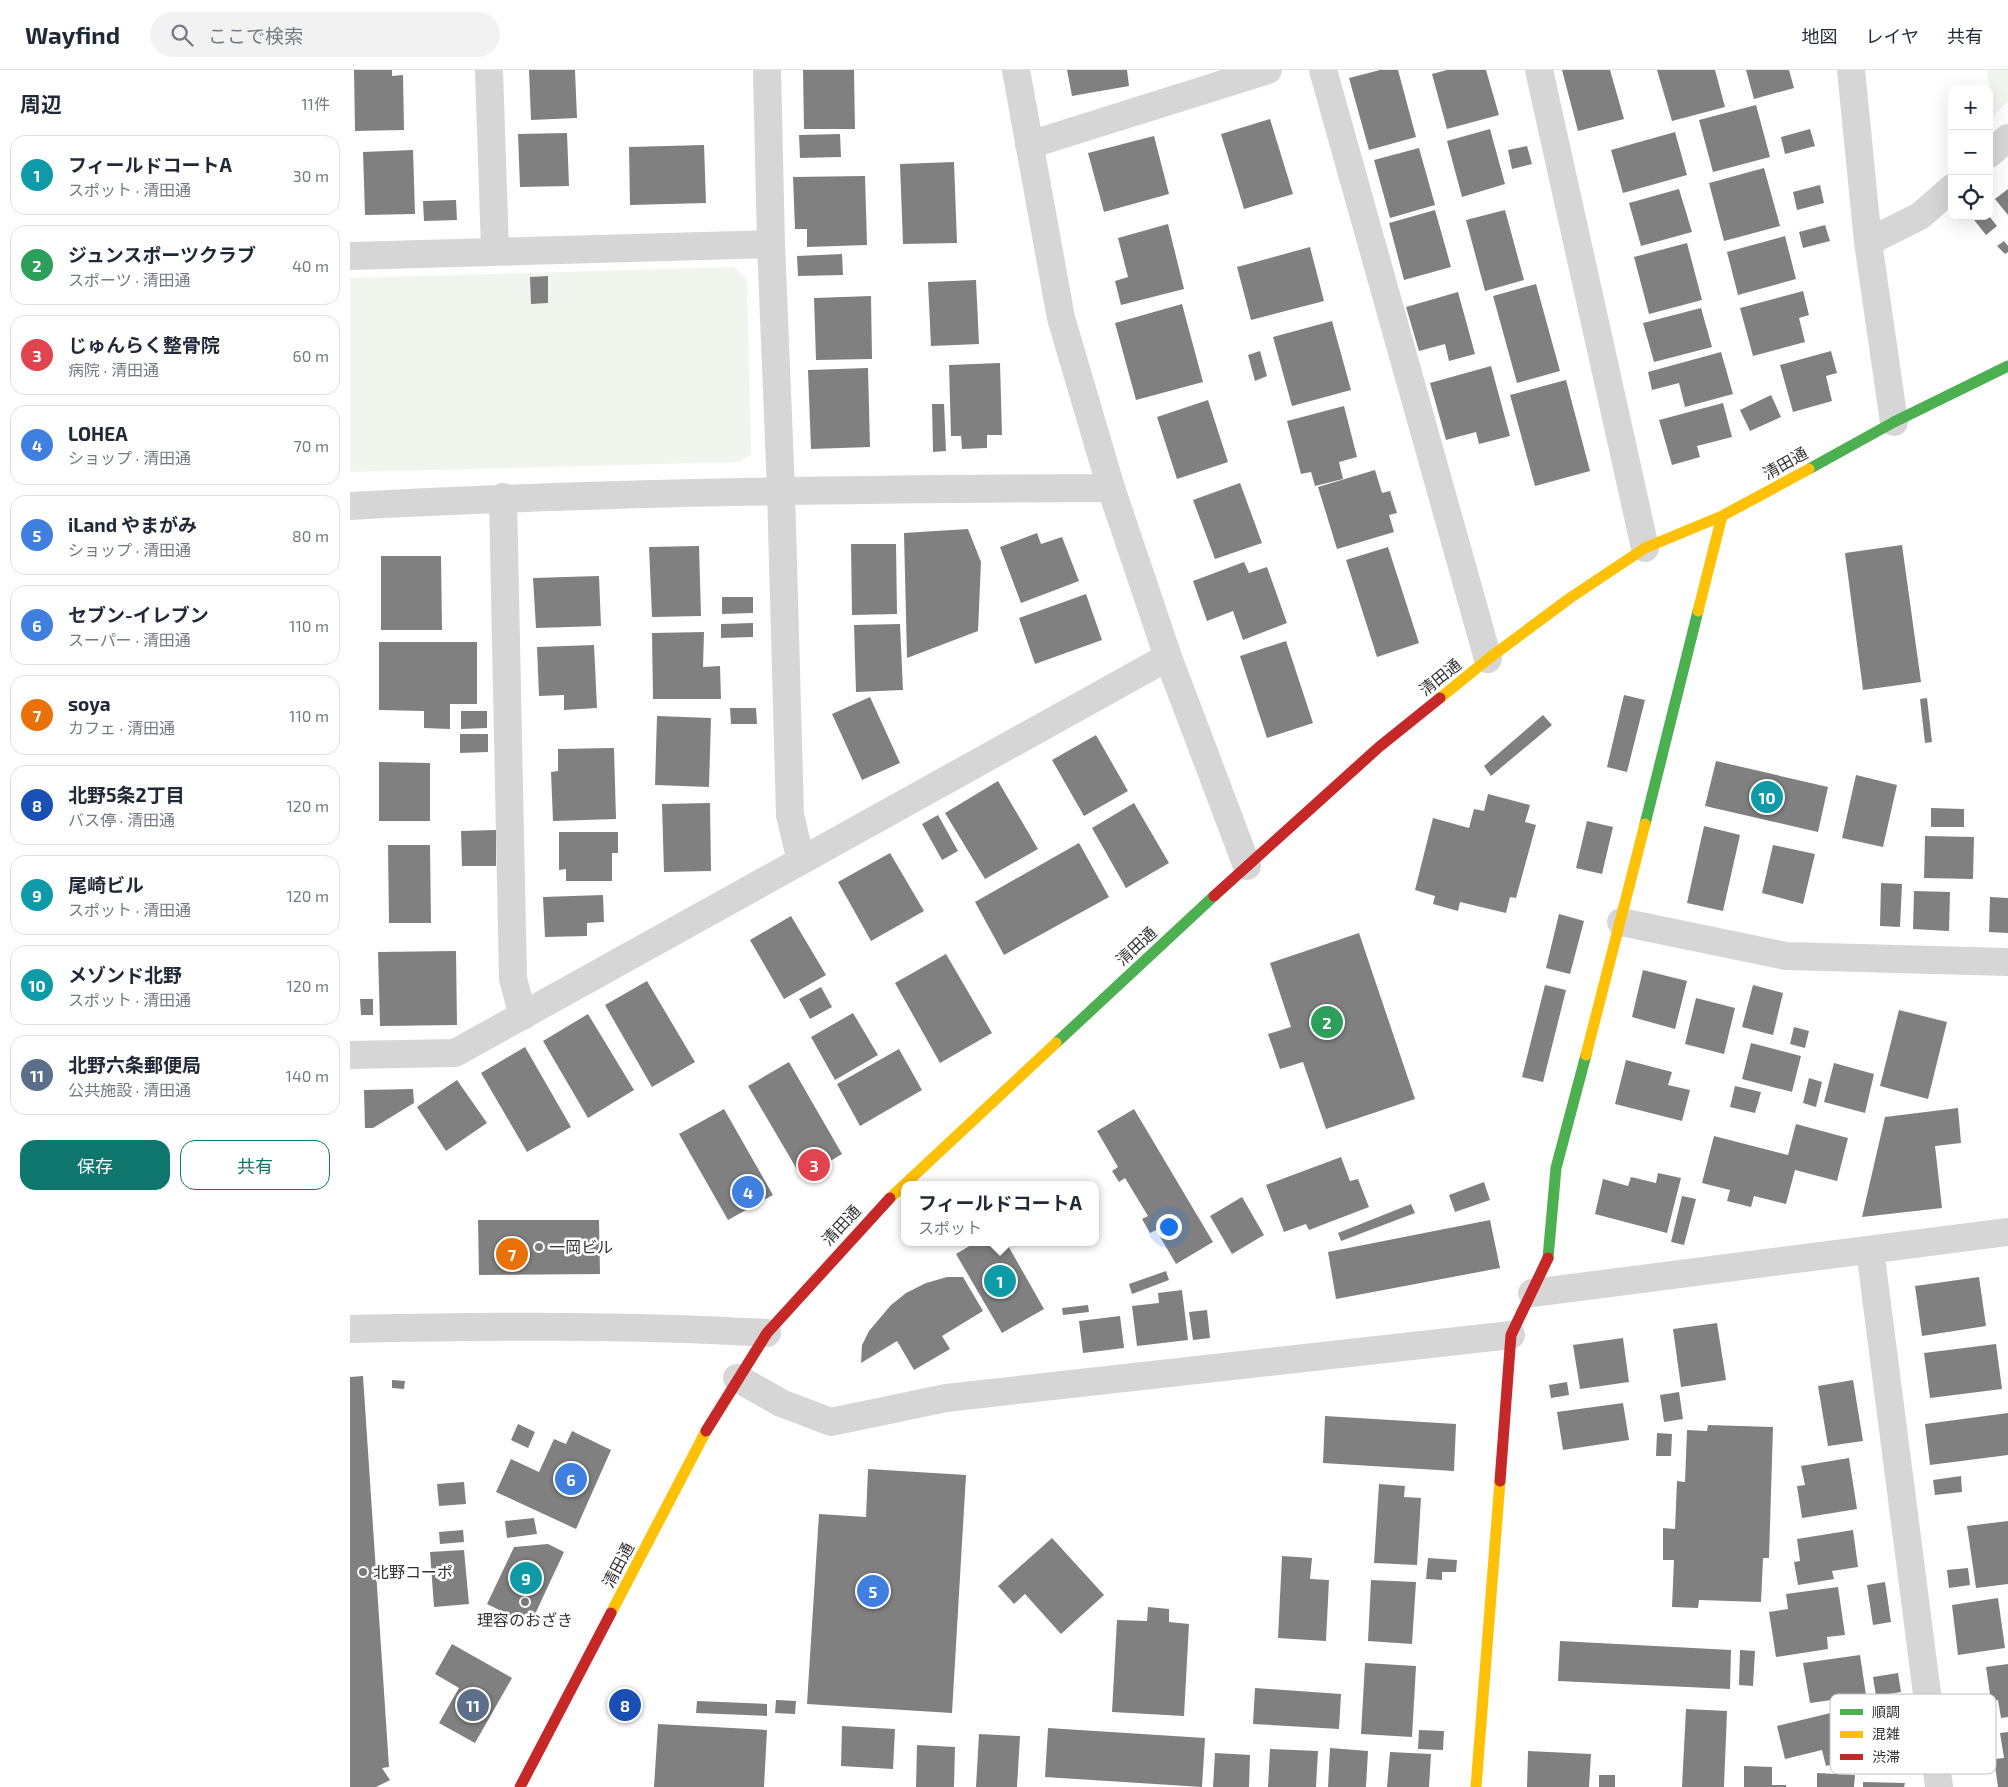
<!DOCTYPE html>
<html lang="ja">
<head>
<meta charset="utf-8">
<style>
	:root { --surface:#fff; --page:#f2f2f3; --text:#1f2937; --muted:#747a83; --line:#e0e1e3; --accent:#0f766e }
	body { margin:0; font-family:"Exo 2","Noto Sans JP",sans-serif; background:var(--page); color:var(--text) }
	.controls { position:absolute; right:15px; top:15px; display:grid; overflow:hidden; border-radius:10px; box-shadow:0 5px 20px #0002 }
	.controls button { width:45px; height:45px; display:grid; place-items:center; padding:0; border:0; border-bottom:1px solid var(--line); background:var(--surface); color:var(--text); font:25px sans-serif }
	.you { position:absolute; left:818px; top:1156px; width:18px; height:18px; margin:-12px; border:4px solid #fff; border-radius:50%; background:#1a73e8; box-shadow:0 0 0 8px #1a73e833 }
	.badge { display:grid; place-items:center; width:32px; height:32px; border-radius:50%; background:var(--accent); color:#fff; font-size:16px; font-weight:700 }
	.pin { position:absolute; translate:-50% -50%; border:2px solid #fff; box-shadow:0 1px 5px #0006 }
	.popup { position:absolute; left:551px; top:1111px; width:198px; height:65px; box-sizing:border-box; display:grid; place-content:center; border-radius:10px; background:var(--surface); filter:drop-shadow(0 1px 4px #0005); font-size:16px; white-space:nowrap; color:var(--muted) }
	.popup b { font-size:19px; color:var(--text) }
	.popup::after { content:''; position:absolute; left:50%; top:100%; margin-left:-10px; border:10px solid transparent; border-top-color:var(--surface) }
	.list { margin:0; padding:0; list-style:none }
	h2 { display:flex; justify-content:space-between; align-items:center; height:65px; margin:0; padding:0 20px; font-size:21px }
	h2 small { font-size:16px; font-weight:400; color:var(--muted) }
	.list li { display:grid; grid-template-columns:32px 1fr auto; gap:15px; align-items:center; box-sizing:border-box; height:80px; margin:0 10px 10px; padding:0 10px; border:1px solid var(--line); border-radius:15px }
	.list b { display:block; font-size:19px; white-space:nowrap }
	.list p { margin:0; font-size:16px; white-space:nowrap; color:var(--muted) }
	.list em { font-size:16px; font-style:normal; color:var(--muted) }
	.actions { display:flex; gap:10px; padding:15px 20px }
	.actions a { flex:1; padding:11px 0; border:1px solid var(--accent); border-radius:15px; text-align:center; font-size:18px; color:var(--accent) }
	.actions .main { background:var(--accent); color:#fff }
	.icon { flex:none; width:28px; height:28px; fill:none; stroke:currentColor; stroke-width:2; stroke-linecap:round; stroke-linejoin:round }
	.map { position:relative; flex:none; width:1658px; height:1717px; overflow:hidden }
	header { display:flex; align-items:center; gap:30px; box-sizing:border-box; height:70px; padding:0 25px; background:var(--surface); border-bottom:1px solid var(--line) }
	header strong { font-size:24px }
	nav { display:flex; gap:28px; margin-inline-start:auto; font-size:18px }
	.search { width:350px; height:45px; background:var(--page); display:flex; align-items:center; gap:12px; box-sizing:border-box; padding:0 18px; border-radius:28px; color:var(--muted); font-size:19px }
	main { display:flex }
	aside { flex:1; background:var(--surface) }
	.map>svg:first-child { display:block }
	.green { fill:#f0f6ee }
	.building { fill:#808080 }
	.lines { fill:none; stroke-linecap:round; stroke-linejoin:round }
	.street { stroke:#d6d6d6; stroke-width:28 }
	.fast { stroke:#4caf50; stroke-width:11 }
	.slow { stroke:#ffc107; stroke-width:11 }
	.jam { stroke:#c62828; stroke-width:11 }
	.poi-dot { fill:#7a7a7a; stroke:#fff; stroke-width:2 }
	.labels { text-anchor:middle; stroke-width:5; stroke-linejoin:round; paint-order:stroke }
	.street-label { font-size:16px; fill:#323232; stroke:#fff }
	.poi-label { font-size:16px; fill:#323232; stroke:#fff; text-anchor:start }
	.key { fill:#fff; stroke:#c2c2c2; stroke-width:1 }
	.key-label { font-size:14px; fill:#323232 }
</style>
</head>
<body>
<header>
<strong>Wayfind</strong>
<div class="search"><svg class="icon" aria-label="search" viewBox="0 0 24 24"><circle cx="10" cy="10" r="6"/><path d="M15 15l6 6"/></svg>ここで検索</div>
<nav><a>地図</a><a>レイヤ</a><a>共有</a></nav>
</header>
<main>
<aside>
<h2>周辺<small>11件</small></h2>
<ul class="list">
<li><span class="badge" style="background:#0f9aa8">1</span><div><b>フィールドコートA</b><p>スポット · 清田通</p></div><em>30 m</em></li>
<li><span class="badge" style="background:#2e9e5b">2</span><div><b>ジュンスポーツクラブ</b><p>スポーツ · 清田通</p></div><em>40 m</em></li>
<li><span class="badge" style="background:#e0444e">3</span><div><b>じゅんらく整骨院</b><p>病院 · 清田通</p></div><em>60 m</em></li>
<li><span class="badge" style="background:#3f7fe0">4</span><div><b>LOHEA</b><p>ショップ · 清田通</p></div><em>70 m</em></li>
<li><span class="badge" style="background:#3f7fe0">5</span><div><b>iLand やまがみ</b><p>ショップ · 清田通</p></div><em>80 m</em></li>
<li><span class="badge" style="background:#3f7fe0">6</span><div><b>セブン-イレブン</b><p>スーパー · 清田通</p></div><em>110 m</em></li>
<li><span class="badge" style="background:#e8710a">7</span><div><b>soya</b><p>カフェ · 清田通</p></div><em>110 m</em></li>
<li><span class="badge" style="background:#1a4fb4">8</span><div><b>北野5条2丁目</b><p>バス停 · 清田通</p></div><em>120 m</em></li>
<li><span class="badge" style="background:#0f9aa8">9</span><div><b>尾崎ビル</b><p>スポット · 清田通</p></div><em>120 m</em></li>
<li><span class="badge" style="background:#0f9aa8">10</span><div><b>メゾンド北野</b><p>スポット · 清田通</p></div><em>120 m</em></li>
<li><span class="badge" style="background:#5c6f8a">11</span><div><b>北野六条郵便局</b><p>公共施設 · 清田通</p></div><em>140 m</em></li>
</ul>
<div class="actions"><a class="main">保存</a><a>共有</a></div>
</aside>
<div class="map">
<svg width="1658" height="1717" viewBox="0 0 1658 1717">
	<rect width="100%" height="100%" fill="#fff"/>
	<!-- green -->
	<path class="green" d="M1637,0H1658V32L1643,46Z
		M384,197L397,210L401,384L389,392L0,402V208Z"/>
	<!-- building -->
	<path class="building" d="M4,0H42V6L53,5L54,60L5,61Z
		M179,0H225L227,48L181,50Z
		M453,0H504L505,59H454Z
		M717,0H777L779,16L722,26Z
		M1030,0H1048L1066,67L1019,80L999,8Z
		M1097,0H1136L1149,45L1097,59L1082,4Z
		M1212,0H1260L1274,49L1228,61Z
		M1307,0H1365L1375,37L1322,51Z
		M1396,0H1439L1444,18L1404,29Z
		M1406,35L1420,87L1363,102L1349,50Z
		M920,49L943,124L894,139L871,64Z
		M1140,59L1155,114L1112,127L1097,71Z
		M1460,59L1465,76L1435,84L1431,67Z
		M1325,62L1337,105L1273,123L1261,80Z
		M217,63L219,116L170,117L168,64Z
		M490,64L491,87L450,88L449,65Z
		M804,66L819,124L754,142L738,83Z
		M354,75L356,133L280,135L279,77Z
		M1177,76L1182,94L1162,99L1158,80Z
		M1069,78L1085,135L1040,148L1024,90Z
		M63,80L65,144L15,145L13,82Z
		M604,92L607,173L553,174L550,94Z
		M1414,98L1430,156L1374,171L1359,113Z
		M515,106L517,175L457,177V159H445L443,107Z
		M1470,115L1474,133L1447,140L1443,122Z
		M1329,119L1342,162L1291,176L1279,133Z
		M1658,119V145L1645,129Z
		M106,130L107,150L74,151L73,131Z
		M1085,140L1101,197L1054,210L1039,153Z
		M1155,140L1174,210L1135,221L1116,150Z
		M1621,146H1639L1647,156L1636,165Z
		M818,154L834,219L771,235L765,211L778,207L768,168Z
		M1475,155L1480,171L1453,178L1449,162Z
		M1435,166L1446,209L1388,225L1377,182Z
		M1654,171L1658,176V182L1655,184L1647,176Z
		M1337,173L1352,230L1299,244L1284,187Z
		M960,177L974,231L901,250L887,197Z
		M492,184L493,205L448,206L447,186Z
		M198,206V233L181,234L180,207Z
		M626,210L629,274L581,276L578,212Z
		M1186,214L1210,301L1167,313L1143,226Z
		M1453,221L1459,245L1449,248L1455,272L1403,286L1390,238Z
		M1108,222L1125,284L1099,291L1095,274L1069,281L1056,237Z
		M521,226L522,289L466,290L464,228Z
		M832,234L853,312L786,330L765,253Z
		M1351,238L1362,277L1304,292L1293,253Z
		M982,251L1001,320L942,336L923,267Z
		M910,281L917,306L905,311L898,285Z
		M1481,281L1487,303L1476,306L1482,331L1443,342L1430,295Z
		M1371,282L1383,324L1335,337L1329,313L1302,320L1298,302Z
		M650,293L652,365H637V378L612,379L611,366H601L599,295Z
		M1141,296L1160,366L1129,374L1126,362L1096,370L1080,313Z
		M518,298L520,377L461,379L458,300Z
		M1216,310L1240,401L1185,416L1160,325Z
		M1421,325L1431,347L1400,361L1390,340Z
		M858,330L878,392L827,409L807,347Z
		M1373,333L1382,367L1347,376L1350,387L1322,395L1309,350Z
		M582,334H594L596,381L583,382Z
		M994,336L1007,387L989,392L993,409L965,416L961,402L951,404L937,351Z
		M1025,400L1032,423L1040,421L1047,443L1039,445L1044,462L987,479L968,417Z
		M890,413L912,473L865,489L843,430Z
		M618,459L631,492L628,561L557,588L554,463Z
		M687,463L691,474L712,467L729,511L671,533L650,477Z
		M501,474H546L547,544L502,545Z
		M1552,475L1571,612L1513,620L1495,483Z
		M349,476L351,546L302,547L299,477Z
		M1038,477L1069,573L1027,587L996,490Z
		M31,486H91L92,560H31Z
		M894,492L899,503L917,497L937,553L893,570L883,541L857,551L843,511Z
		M249,506L251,556L186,558L183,508Z
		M736,524L752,570L685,594L669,548Z
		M372,527H403V543L372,544Z
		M403,553V567L371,568V554Z
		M550,554L553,620L506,622L504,555Z
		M354,562L353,597L370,596L371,629H303L302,563Z
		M936,571L963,653L917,668L890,586Z
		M29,572H127V634H100V659L74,658V641L29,640Z
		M244,575L247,638L214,640V625L189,626L187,577Z
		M1274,625L1295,630L1277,702L1257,697Z
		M520,627L550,693L512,710L482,644Z
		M1577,628L1582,672L1575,673L1570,629Z
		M380,638H406L407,654H381Z
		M111,641H137V658L111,659Z
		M1193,645L1202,655L1141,706L1134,696Z
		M307,646L361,648L359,717L305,715Z
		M110,664H138V682L110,683Z
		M746,665L778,721L734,746L702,690Z
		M264,678L266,749L203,751L201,702L208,701V679Z
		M1366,691L1478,717L1468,762L1355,736Z
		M29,692L80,693V751H29Z
		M1506,705L1547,715L1533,777L1492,768Z
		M648,711L688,779L635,809L595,743Z
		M1138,724L1180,735L1175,752L1186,755L1166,828L1160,827L1156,843L1110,832L1108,841L1083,834L1085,826L1065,820L1083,748L1119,758L1124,739L1134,741Z
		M360,733L361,801L314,802L312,734Z
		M784,733L819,793L776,818L742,758Z
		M1581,738L1614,739V757H1581Z
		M588,745L608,781L592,790L572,754Z
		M1237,751L1263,757L1252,804L1226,798Z
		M1354,756L1390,765L1373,841L1337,833Z
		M146,760V796H112L111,761Z
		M209,762H268V783H262V811H216V799L209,800Z
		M1575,766L1624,767L1623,809L1574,808Z
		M729,773L759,827L654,885L625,832Z
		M38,775H80L81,853H39Z
		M1423,775L1465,784L1453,834L1412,823Z
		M540,783L574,841L521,871L488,812Z
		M1531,813L1552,814L1550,857L1530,856Z
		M1564,821L1600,822L1599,861L1563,859Z
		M253,825L254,852L237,853V866L195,867L193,827Z
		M1640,827L1658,828V863L1639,862Z
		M1209,844L1234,851L1220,904L1196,898Z
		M441,846L476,905L434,929L400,870Z
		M1009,863L1065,1029L976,1059L953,992L930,999L918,964L941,957L920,893Z
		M106,881L107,955L30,956L28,882Z
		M596,884L642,963L590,993L545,913Z
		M1293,900L1337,911L1325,959L1282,947Z
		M297,911L345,992L302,1017L255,935Z
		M1195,915L1216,920L1193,1012L1172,1007Z
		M1403,915L1433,923L1423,965L1392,957Z
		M471,917L482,937L460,949L449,929Z
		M1346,928L1385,938L1374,984L1335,974Z
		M10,929H23V945H11Z
		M1549,940L1597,952L1578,1029L1530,1016Z
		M503,943L528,985L485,1010L461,967Z
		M238,944L284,1020L238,1048L193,971Z
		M1444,957L1459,961L1455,978L1440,974Z
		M1401,973L1451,986L1442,1022L1392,1009Z
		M175,977L221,1057L177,1082L131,1003Z
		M549,979L572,1020L510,1056L487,1014Z
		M1276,990L1322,1002L1318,1015L1340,1020L1332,1051L1265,1034Z
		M439,992L492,1084L452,1108L398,1016Z
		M1484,993L1524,1004L1515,1043L1474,1032Z
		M1459,1008L1472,1012L1466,1037L1453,1033Z
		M107,1010L137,1053L96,1081L67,1037Z
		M1385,1016L1411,1022L1405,1043L1380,1037Z
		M63,1019L64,1033L23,1058H15L14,1020Z
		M1608,1038L1611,1073L1585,1076L1592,1138L1512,1147L1535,1047Z
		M374,1039L423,1125L378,1150L329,1064Z
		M784,1039L863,1172L826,1194L806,1160L800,1163L792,1149L798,1146L775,1108L769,1112L762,1101L768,1097L747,1061Z
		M1446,1054L1498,1068L1487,1111L1445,1100L1436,1134L1404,1126L1401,1137L1377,1131L1380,1120L1352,1113L1364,1066L1438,1085Z
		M991,1087L1000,1111L1008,1109L1019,1137L959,1160L956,1154L934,1162L916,1115Z
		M1308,1103L1331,1108L1317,1163L1245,1144L1253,1109L1278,1116L1281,1107L1306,1113Z
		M1134,1112L1140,1130L1105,1142L1099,1125Z
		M1332,1126L1346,1129L1334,1175L1321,1172Z
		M892,1127L914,1165L882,1184L860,1146Z
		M1061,1134L1065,1143L991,1171L988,1163Z
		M128,1150H249L250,1204L129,1205Z
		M1140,1150L1150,1198L986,1229L978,1182Z
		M626,1172H656L694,1239L652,1263L606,1184Z
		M816,1201L819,1210L782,1224L779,1214Z
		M597,1207H613L633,1241L592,1266L600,1279L564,1300L547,1271L511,1293L512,1275L519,1261L541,1235L556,1223L576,1213Z
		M1629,1207L1636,1256L1572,1266L1565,1216Z
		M832,1220L838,1270L787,1276L782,1236L809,1233L808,1223Z
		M738,1235L739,1242L713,1245L712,1238Z
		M857,1240L860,1268L843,1270L839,1242Z
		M770,1246L774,1278L733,1283L729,1251Z
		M1367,1253L1376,1310L1331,1317L1323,1259Z
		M1273,1268L1279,1312L1230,1319L1223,1275Z
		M1646,1274L1652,1319L1580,1328L1574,1283Z
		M13,1306L39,1697L32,1698L40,1710L26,1717H0V1307Z
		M42,1310L55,1311L54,1319L42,1318Z
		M1503,1310L1513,1371L1478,1376L1468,1316Z
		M1217,1312L1219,1325L1201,1328L1199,1315Z
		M1329,1322L1333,1349L1314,1352L1310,1325Z
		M1273,1333L1279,1370L1213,1380L1207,1342Z
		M1658,1343V1385L1580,1395L1575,1354Z
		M975,1346L1106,1354L1104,1401L973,1393Z
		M168,1354L185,1362L178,1378L161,1370Z
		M1358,1355L1423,1357L1419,1488H1413L1411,1532L1349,1530L1348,1538L1322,1537L1324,1490H1313V1458L1325,1459L1327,1411L1335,1412L1337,1360L1357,1361Z
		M222,1361L261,1380L226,1459L146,1422L161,1389L189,1402L204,1369L216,1374Z
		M1307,1363L1322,1364L1321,1386H1306Z
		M1499,1388L1507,1439L1452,1448L1447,1416L1455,1415L1451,1396Z
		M518,1399L616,1405L602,1643L457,1634L469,1444L516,1447Z
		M1611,1406L1612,1422L1585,1425L1583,1410Z
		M114,1412L116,1434L89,1436L87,1414Z
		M1029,1414L1055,1416L1054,1427L1071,1428L1067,1495L1024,1493Z
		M184,1448L187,1464L157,1468L155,1451Z
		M1658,1451V1514L1626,1518L1617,1456Z
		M113,1460L114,1472L90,1474L89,1462Z
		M1503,1460L1508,1497L1482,1501L1484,1509L1448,1515L1444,1492L1450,1491L1447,1469Z
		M702,1468L754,1525L711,1564L675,1524L664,1534L648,1516Z
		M198,1474L214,1482L180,1555L137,1534L164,1477Z
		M114,1480L119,1534L84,1537L80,1482Z
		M932,1486L962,1488L960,1509L979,1510L976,1571L928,1568Z
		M1078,1488L1107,1490L1106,1502H1092V1510L1076,1509Z
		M1618,1498L1620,1515L1599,1518L1597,1500Z
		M1021,1510L1066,1512L1062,1574L1018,1571Z
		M1535,1512L1541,1552L1523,1555L1517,1515Z
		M1488,1517L1495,1565L1477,1567L1478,1579L1426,1587L1419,1542L1438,1539L1436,1524Z
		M1648,1528L1655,1578L1608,1585L1602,1535Z
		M798,1537L819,1539V1552L839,1554L834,1646L762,1642L767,1550L797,1551Z
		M1210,1571L1381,1580L1380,1619L1208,1611Z
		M102,1574L162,1608L125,1673L89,1653L109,1618L85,1604Z
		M1390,1580L1405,1581L1403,1616L1389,1615Z
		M1510,1585L1516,1625L1460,1633L1453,1593Z
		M1015,1593L1066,1596L1062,1667L1011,1664Z
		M1658,1594V1647L1651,1648L1648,1630L1641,1631L1636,1597Z
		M1548,1603L1551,1622L1526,1626L1523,1607Z
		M905,1618L991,1624L989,1659L903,1654Z
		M426,1630L446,1631L445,1644L425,1643Z
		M347,1631L417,1634V1646L346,1643Z
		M1636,1638L1638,1654L1616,1658L1614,1641Z
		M1336,1639L1377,1641L1374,1717H1332Z
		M1497,1639L1509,1688L1476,1696L1472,1680L1435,1689L1427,1656Z
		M308,1654L417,1660L414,1717H304Z
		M492,1656L545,1659L543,1699L491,1696Z
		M698,1658L855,1668L852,1717L695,1707Z
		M1069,1660L1094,1661L1093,1680L1068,1679Z
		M1658,1662V1717H1648L1644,1689L1654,1688L1650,1663Z
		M1640,1663L1642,1678L1618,1681L1616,1666Z
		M629,1664L670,1666L667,1717H626Z
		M567,1675L605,1677L604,1717H566Z
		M980,1678L1018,1681L1016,1717H978Z
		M920,1679L968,1681L966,1717H918Z
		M1178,1681L1241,1684L1239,1717H1177Z
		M1040,1682L1081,1684L1079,1717H1037Z
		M865,1683L900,1685L899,1717H863Z
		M1394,1696L1422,1697V1715H1436V1717H1394Z
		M1467,1703L1505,1705L1504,1717H1467Z
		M1249,1705H1265V1717H1249Z
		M1513,1712L1555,1713L1554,1717H1513Z"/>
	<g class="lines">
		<!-- street -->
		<path class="street" d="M139,0L145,180
			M417,0L421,174L431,420L440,745L451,791
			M666,0L711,248L761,418L818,587L897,796
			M973,0L1138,589
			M1189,0L1295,478
			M1501,0L1518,172L1544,352
			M679,75L918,0
			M1639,84L1658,68
			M1518,172L1570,146L1602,118
			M0,186L421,174
			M153,427L163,909L173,946
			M0,436C254,422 507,419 761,418
			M1271,852L1436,886L1658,892
			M0,985L105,983L818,587
			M1520,1180L1589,1717
			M1182,1223L1658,1162
			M0,1259C139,1256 278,1255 417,1263
			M387,1308L431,1333L481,1352L596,1328L1161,1265"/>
		<!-- fast -->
		<path class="fast" d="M1459,399L1544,352L1658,296
			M1295,754L1348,541
			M706,973L864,826
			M1198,1188L1206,1098L1236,985"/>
		<!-- slow -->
		<path class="slow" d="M1348,541L1372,446
			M1090,628L1138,589L1220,528L1295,478L1372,446L1459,399
			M1236,985L1295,754
			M540,1128L706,973
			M261,1543L356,1361
			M1126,1717L1150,1411"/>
		<!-- jam -->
		<path class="jam" d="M864,826L1029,677L1090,628
			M356,1361L417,1263L540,1128
			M1150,1411L1161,1265L1198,1188
			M170,1717L261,1543"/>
	</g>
	<!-- markers -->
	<g class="poi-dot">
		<circle cx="189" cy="1177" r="5"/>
		<circle cx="13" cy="1502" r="5"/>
		<circle cx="175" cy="1532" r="5"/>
	</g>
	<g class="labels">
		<!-- street labels -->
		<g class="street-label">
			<text transform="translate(1435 393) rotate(-29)" y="6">清田通</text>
			<text transform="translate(1090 607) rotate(-39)" y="6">清田通</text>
			<text transform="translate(786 876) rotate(-43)" y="6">清田通</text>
			<text transform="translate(491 1155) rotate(-47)" y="6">清田通</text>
			<text transform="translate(268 1495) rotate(-62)" y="6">清田通</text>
		</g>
		<!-- poi labels -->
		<g class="poi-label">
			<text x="199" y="1183">一岡ビル</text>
			<text x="23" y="1508">北野コーポ</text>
			<text x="175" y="1556" text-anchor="middle">理容のおざき</text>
		</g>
	</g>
	<!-- legend -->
	<rect x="1480" y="1624" width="166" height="80" rx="8" class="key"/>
	<rect x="1490" y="1639" width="23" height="6" fill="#4caf50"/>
	<rect x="1490" y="1661" width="23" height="7" fill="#ffc107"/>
	<rect x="1490" y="1684" width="23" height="6" fill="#c62828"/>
	<g class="key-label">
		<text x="1522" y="1647">順調</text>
		<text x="1522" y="1669">混雑</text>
		<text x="1522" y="1692">渋滞</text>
	</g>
</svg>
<div class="controls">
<button>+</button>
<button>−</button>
<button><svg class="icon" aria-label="locate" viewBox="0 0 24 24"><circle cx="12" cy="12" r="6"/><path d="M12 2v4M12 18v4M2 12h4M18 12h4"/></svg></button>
</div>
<div class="you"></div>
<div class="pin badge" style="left:650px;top:1211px;background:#0f9aa8">1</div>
<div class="popup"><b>フィールドコートA</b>スポット</div>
<div class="pin badge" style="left:977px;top:952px;background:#2e9e5b">2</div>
<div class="pin badge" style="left:464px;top:1095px;background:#e0444e">3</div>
<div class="pin badge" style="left:398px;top:1122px;background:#3f7fe0">4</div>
<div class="pin badge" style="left:523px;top:1521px;background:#3f7fe0">5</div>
<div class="pin badge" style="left:221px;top:1409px;background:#3f7fe0">6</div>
<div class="pin badge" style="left:162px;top:1184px;background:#e8710a">7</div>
<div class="pin badge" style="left:275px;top:1635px;background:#1a4fb4">8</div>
<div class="pin badge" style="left:176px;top:1508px;background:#0f9aa8">9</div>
<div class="pin badge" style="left:1417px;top:727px;background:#0f9aa8">10</div>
<div class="pin badge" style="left:123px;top:1635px;background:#5c6f8a">11</div>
</div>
</main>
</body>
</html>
